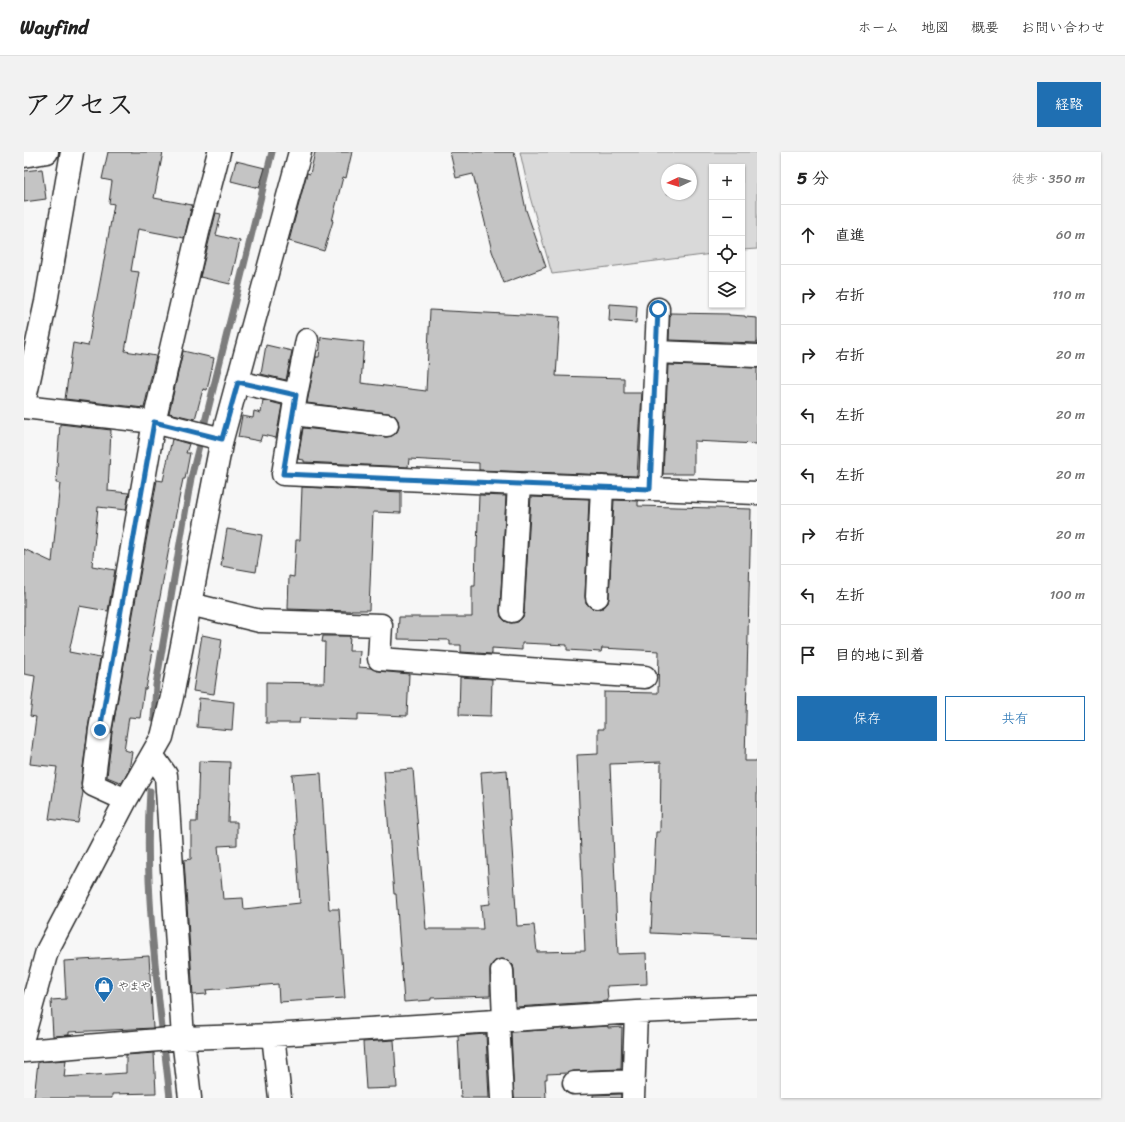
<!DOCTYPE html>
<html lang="ja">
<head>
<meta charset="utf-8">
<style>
	:root { --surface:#fff; --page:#f2f2f2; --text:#222; --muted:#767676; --line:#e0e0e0; --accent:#1f6fb2 }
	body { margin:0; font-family:Sriracha,"Klee One",sans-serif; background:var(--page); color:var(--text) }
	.controls { position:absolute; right:12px; top:12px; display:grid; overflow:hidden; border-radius:0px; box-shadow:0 1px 3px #0004 }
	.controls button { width:36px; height:36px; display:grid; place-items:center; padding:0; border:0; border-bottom:1px solid var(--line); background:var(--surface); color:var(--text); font:20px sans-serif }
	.compass { position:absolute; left:637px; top:12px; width:36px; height:36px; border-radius:50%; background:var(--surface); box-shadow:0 1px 3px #0004; rotate:266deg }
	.stop { position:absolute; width:12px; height:12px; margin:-9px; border:3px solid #1f6fb2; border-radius:50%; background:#fff }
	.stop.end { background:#1f6fb2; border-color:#fff; box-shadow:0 1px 4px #0008 }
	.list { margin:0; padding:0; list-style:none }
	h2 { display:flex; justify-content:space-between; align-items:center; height:52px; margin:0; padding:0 16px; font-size:17px }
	h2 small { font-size:13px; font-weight:400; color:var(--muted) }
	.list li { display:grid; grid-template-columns:26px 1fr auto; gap:12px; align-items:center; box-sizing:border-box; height:60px; padding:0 16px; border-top:1px solid var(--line) }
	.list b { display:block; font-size:15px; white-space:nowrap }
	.list em { font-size:13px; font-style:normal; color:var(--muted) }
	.actions { display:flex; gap:8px; padding:12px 16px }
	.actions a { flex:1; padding:9px 0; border:1px solid var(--accent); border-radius:0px; text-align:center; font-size:14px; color:var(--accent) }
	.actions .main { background:var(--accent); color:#fff }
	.icon { flex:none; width:22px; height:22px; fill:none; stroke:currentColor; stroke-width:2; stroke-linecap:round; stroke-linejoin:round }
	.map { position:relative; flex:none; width:733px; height:946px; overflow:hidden; border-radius:0px }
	header { display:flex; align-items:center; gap:24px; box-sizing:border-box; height:56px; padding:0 20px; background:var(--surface); border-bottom:1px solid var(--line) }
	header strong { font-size:19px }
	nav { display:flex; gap:22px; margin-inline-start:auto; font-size:14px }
	.intro { display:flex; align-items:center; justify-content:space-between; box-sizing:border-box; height:96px; padding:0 24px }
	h1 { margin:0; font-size:28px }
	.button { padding:10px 18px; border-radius:0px; background:var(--accent); color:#fff; font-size:14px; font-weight:700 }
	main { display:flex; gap:24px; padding:0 24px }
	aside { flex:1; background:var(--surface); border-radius:0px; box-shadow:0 1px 3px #0004 }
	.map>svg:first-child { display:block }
	.green { fill:#d9d9d9; stroke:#828282; fill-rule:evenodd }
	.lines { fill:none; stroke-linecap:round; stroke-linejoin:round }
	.stream { stroke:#7b7b7b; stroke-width:7 }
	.building { fill:#c4c4c4; stroke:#2b2b2b }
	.minor-casing { stroke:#2b2b2b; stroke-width:25 }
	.minor { stroke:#fff; stroke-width:22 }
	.route { stroke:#1f6fb2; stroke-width:5 }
	.labels { text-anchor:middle; stroke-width:3.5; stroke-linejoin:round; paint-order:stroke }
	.poi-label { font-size:11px; fill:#2b2b2b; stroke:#fff; text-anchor:start }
</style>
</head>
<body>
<header>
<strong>Wayfind</strong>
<nav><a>ホーム</a><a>地図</a><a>概要</a><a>お問い合わせ</a></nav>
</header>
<div class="intro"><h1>アクセス</h1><a class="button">経路</a></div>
<main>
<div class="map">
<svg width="733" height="946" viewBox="0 0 733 946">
	<rect width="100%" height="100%" fill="#f7f7f7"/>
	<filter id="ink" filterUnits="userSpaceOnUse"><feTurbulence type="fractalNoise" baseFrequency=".025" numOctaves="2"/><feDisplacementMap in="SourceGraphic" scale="8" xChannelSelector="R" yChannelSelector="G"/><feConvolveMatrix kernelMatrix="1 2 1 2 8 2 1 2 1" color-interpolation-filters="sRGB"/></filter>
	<g filter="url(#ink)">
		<!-- green -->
		<path class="green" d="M496,0H733V97L718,98V15H688V102L528,122L506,45ZM643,18H667V42H643Z"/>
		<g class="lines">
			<!-- stream -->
			<path class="stream" d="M130,567L132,533L167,326L248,0
				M126,639C119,742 135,844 146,946"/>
		</g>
		<!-- building -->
		<path class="building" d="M84,0H139L130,46L168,53L160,86L114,77L107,119L115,120L101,199L132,204L120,256L41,247L49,191L64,194L79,114L90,52L85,51L88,29L78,27Z
			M291,0H328L322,26L319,25L308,69H309L300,99L265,89L283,21L286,22Z
			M426,0H490L502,58L522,115L480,131L468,99L449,22L432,26Z
			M212,9L241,16L235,36L207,29Z
			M18,17L22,47L0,50V19Z
			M192,61L197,62L192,83L216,89L206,132L176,125Z
			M586,152L613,154L612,171L585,169Z
			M406,158L536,165L532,224L600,226V241H618L613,324L455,318V311L385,307L384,315L280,310V308L274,307L279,276L362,285L368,284L373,280L375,275L374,268L370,263L364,261L283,251L292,205H295L297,185L340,190L337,231L402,239Z
			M646,161L705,162V163L721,164V165L733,166V191L645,188Z
			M242,193L268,199L262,228L237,222Z
			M159,199L190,206L183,238L179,237L171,267L145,261Z
			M644,213L733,216V292L670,289V322H639Z
			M239,248L258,253L252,286L238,283L236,289L214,285L218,264L229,266L230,259L237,261Z
			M36,272L87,278L84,339L105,341L102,358L74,355L68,414L91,418L84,459L55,454L45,500L76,506L64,576L57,631L59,640L54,671L25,667L33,615L6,612L12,565L6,564L11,524L0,522V397L28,410L36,331H32Z
			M148,287L165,292L162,301H166L161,327H159L146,391L126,499H129L122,537H120L116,566L105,565L100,598L108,600L105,618L98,631L83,625L88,580L133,328L139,329Z
			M278,335L377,340V361L349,360L345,458H327V459L264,457L265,424L270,425L272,388H276Z
			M455,343L482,344L476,458L477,465L481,469L487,471L494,470L499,465L500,460L507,345L565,347L561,444L562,451L567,456L572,457L579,456L584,451L585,446L590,348L614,349V354L727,357L721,609H733V786L627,781L632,680H636L637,610L586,612L594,802L622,801L623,832L583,834L584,849L492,855L490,818L489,813L484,808L477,807L471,809L467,814L466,820V844L407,846V848L380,850L372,742H370L360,619L389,617L402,777H459L457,753L466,752L457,620L483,618L493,774L510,773L513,800L561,799L553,603L574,602V577H580V540L634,541L635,499L578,496L577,500L543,498V493L498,491V498L468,496V502L437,500V493H426V488L374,487L375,465H448V434H451L452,396H453Z
			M203,377L238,383L232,420L197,414Z
			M178,483L198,487L190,542L169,539Z
			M299,484H326L325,499H336L335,515L347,516L354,519L385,522L383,564L334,562V568L276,566L275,571H242V530L300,531L301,490H298Z
			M436,525L468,527L467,564L435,563Z
			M175,546L210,550L208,578L173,575Z
			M175,609L206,610L204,670H213V693L194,694L199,747L219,746L220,757L276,751L268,623L297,621L305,757H315L321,846L255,850L254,832L182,838L183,842L169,843L160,708L167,707V670H173Z
			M125,804L129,876L45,880V883L29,884L27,848L42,847L40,809Z
			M584,874V876L598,875L597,917L550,919L543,921L523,922V927H521L522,946H490L487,880Z
			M462,882L465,946H437L434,884Z
			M370,888L373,936L342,937L339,890Z
			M130,901L132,941L88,942V946H10L14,910L42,908L40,925L102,921V903Z
			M597,942V946H569V943Z"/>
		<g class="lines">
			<defs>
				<path id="minor" d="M0,4L23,0
					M632,200L733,204
					M214,230L272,243L259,322L495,332L733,341
					M272,243L283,188
					M0,251L22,150L48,0
					M0,255L130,270L198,287
					M269,262L363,273
					M626,337L634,157
					M573,445L578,335
					M166,452L236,469L357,473L355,507L621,525
					M488,459L495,332
					M128,603L142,623L159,886L166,946
					M102,648L69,633L76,578L130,270L174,80L195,0
					M478,819L480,868
					M474,869L478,946
					M0,882L23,799L102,648L138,585L148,545L198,287L276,0
					M249,883L256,946
					M0,899L159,886L249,883L612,860L733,855
					M550,931L609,929
					M609,946L612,860"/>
			</defs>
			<!-- minor casing -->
			<use href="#minor" class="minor-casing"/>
			<!-- minor -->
			<use href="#minor" class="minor"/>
		</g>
	</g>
	<g class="lines" filter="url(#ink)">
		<!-- route -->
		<path class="route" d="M76,578L130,270L198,287L214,230L272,243L259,322L495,332L626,337L634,157"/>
	</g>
	<!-- icons -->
	<defs>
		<symbol id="shop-pin" viewBox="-11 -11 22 30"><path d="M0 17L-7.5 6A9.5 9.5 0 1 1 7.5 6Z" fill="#1f6fb2" stroke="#fff"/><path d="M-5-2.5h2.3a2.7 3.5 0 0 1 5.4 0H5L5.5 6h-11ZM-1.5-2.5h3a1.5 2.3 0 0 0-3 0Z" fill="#fff"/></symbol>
	</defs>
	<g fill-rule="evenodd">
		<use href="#shop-pin" x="69" y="823" width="22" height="30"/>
	</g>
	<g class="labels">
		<!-- poi labels -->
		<g class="poi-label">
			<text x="94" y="838">やまや</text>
		</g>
	</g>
</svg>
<div class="controls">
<button>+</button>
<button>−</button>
<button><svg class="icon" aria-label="locate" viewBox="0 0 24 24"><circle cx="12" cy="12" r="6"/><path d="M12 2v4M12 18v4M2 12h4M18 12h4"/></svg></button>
<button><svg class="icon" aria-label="layers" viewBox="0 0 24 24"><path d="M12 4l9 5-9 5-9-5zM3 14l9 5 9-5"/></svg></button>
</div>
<svg class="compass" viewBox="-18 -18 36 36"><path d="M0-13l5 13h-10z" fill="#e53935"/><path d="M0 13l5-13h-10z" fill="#767676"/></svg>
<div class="stop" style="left:634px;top:157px"></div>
<div class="stop end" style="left:76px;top:578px"></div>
</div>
<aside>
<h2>5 分<small>徒歩 · 350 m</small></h2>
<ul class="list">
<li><svg class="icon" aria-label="ahead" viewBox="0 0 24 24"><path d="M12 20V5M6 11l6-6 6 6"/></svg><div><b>直進</b></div><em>60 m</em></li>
<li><svg class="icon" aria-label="right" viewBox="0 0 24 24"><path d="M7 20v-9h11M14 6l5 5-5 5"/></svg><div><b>右折</b></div><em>110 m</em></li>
<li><svg class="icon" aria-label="right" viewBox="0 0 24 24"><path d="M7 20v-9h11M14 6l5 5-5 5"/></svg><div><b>右折</b></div><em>20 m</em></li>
<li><svg class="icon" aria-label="left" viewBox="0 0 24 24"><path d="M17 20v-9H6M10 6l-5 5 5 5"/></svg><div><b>左折</b></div><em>20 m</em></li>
<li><svg class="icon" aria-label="left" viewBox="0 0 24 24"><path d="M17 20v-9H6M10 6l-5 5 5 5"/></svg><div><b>左折</b></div><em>20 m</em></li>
<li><svg class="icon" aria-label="right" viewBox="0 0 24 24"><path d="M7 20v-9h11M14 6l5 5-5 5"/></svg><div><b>右折</b></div><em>20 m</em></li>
<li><svg class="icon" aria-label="left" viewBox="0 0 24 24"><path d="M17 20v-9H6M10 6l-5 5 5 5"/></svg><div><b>左折</b></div><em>100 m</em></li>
<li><svg class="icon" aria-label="arrive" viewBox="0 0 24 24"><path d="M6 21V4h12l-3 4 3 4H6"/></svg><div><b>目的地に到着</b></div></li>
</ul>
<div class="actions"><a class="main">保存</a><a>共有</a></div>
</aside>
</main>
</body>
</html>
